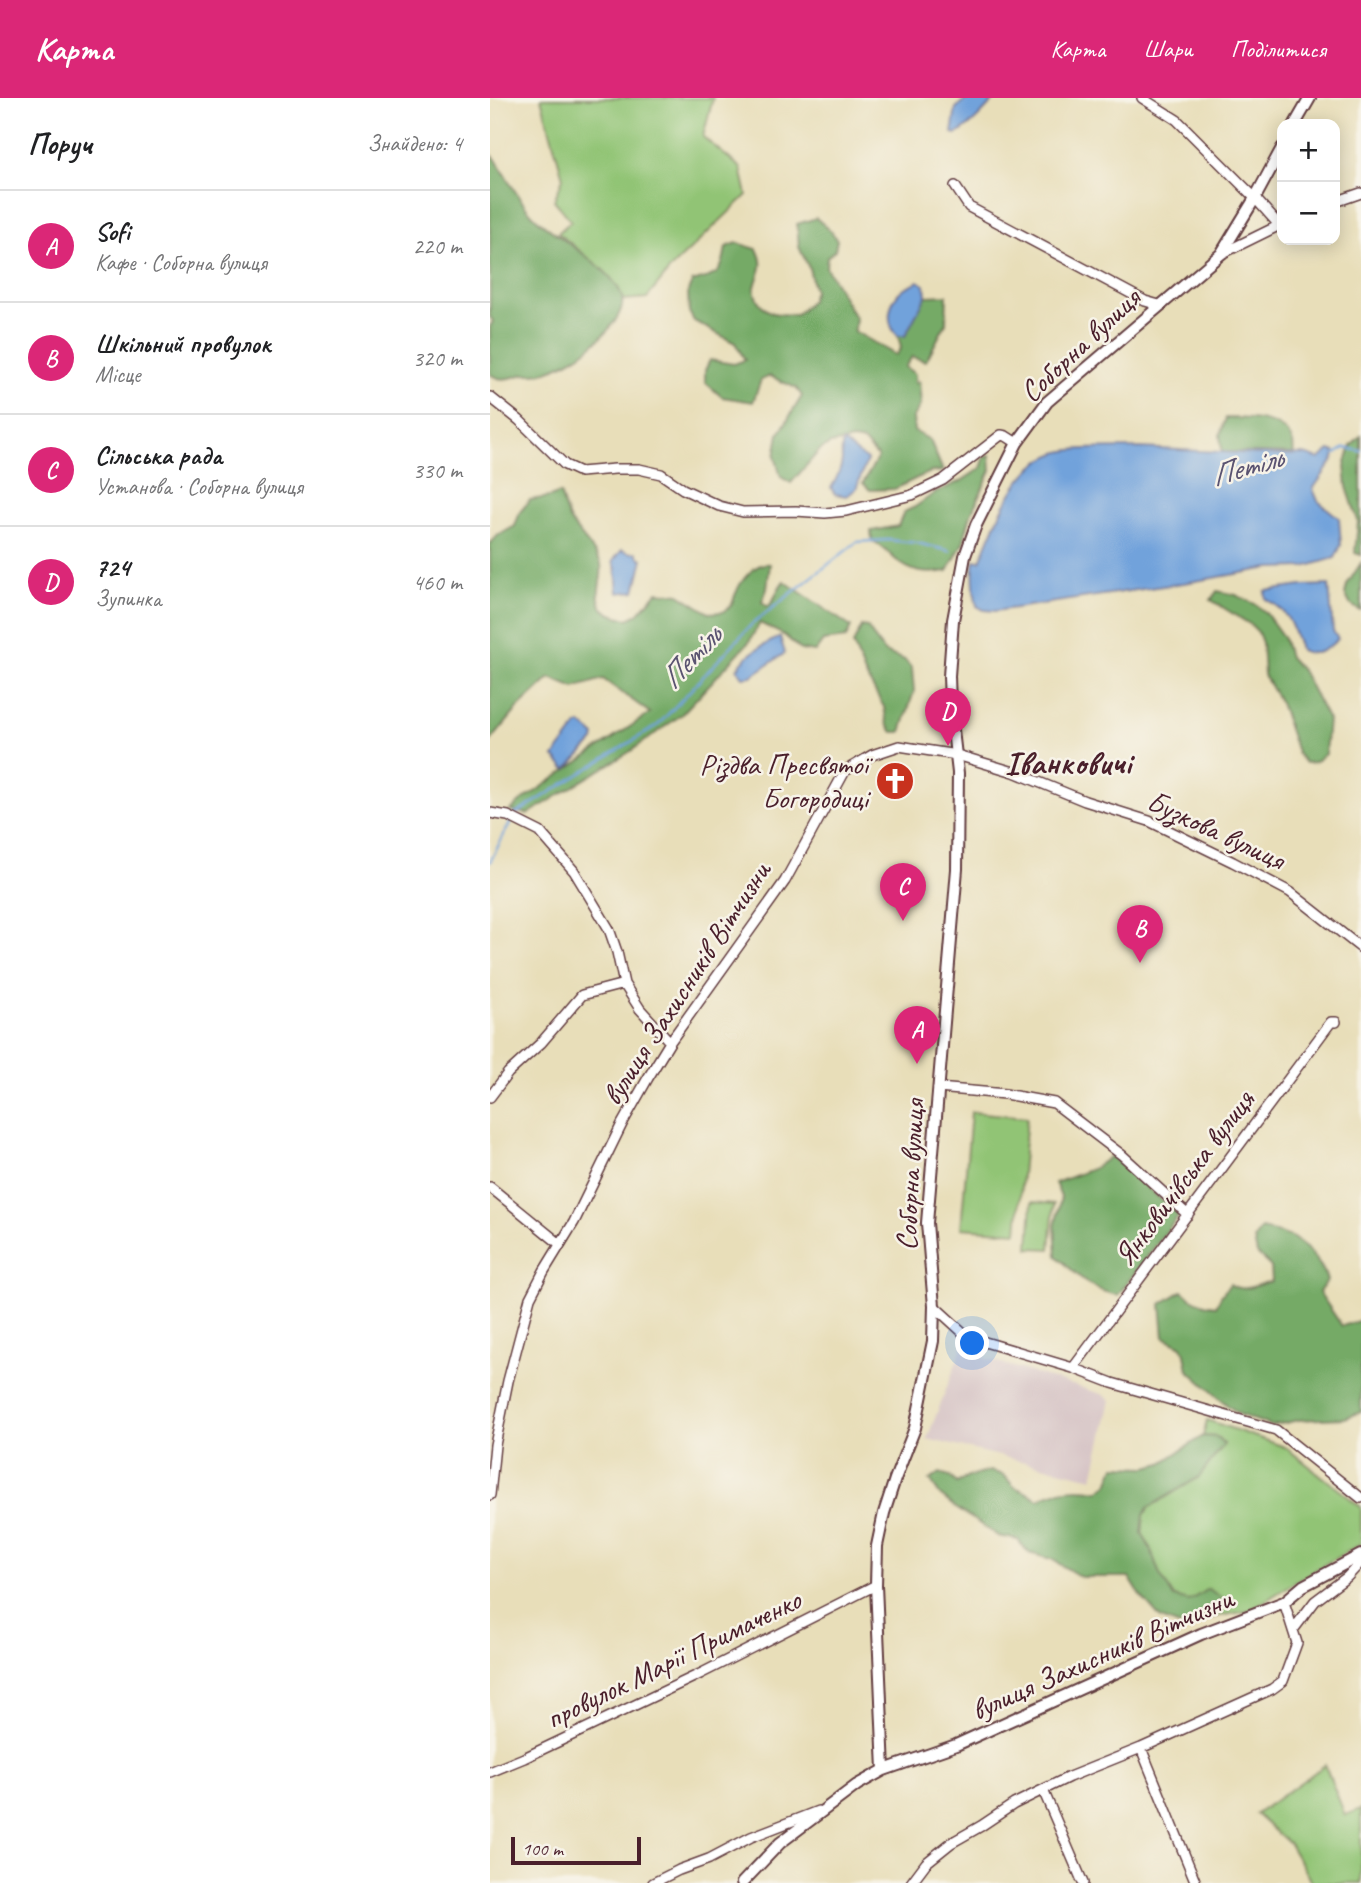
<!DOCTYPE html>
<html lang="uk">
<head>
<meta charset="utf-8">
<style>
	:root { --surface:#fff; --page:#f6f6f6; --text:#202124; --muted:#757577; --line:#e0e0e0; --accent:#db2777 }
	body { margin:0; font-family:Caveat,sans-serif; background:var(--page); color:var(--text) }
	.controls { position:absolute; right:21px; top:21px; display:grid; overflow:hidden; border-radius:14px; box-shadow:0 4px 18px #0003 }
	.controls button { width:63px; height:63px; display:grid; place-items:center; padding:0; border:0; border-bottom:2px solid var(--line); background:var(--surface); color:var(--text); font:35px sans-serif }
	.scale { position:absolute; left:21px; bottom:18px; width:130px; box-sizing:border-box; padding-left:7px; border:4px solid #4a1f2b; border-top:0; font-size:19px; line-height:24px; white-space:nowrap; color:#4a1f2b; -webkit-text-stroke:5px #f7f3e8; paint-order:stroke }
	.you { position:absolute; left:483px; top:1246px; width:24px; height:24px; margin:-18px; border:5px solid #fff; border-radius:50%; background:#1a73e8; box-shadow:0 0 0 10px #1a73e833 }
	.badge { display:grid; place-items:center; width:46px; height:46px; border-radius:50%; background:var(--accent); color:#fff; font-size:23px; font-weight:700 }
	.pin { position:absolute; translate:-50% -58px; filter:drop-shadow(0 2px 4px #0008) }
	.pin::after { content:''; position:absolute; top:37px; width:24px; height:21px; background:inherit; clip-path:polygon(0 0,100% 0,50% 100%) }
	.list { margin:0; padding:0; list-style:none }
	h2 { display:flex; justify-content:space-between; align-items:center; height:91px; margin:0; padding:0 28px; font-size:30px }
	h2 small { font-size:23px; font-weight:400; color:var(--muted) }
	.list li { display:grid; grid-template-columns:46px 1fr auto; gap:21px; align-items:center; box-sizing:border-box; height:112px; padding:0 28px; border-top:2px solid var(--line) }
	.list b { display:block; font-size:26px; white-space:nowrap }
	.list p { margin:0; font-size:23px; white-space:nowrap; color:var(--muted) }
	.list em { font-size:23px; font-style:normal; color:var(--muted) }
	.map { position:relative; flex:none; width:871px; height:1785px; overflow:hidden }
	header { display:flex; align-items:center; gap:42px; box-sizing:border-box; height:98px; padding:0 35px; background:var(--accent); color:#fff }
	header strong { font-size:33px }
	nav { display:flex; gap:38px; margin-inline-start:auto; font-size:24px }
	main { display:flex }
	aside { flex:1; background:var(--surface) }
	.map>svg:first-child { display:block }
	.industrial { fill:#d2bec1 }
	.green { fill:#91c474; stroke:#6e7250; stroke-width:2 }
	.forest { fill:#74aa66; stroke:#5f6448; stroke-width:2 }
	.water { fill:#71a2db; stroke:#5e6083; stroke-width:2 }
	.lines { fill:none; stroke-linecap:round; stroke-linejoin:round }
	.stream { stroke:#71a2db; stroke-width:2.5 }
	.minor-casing { stroke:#623c40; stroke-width:12 }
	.tertiary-casing { stroke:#623c40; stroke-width:14 }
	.minor { stroke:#fff; stroke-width:9 }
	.tertiary { stroke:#fff; stroke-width:10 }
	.labels { text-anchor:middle; stroke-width:5; stroke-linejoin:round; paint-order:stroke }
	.street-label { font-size:30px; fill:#4a1f2b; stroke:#f7f3e8 }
	.poi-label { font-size:30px; fill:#4a1f2b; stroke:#f7f3e8; text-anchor:end }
	.water-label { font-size:32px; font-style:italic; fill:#5a5371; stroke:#f7f3e8 }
	.quarter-label { font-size:33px; font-weight:bold; fill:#4a1f2b; stroke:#f7f3e8 }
</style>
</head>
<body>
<header>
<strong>Карта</strong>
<nav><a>Карта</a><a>Шари</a><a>Поділитися</a></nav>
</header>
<main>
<aside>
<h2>Поруч<small>Знайдено: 4</small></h2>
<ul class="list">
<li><span class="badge">A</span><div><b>Sofi</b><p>Кафе · Соборна вулиця</p></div><em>220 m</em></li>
<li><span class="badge">B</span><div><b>Шкільний провулок</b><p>Місце</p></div><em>320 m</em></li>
<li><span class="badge">C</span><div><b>Cільська рада</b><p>Установа · Соборна вулиця</p></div><em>330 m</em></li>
<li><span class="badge">D</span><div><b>724</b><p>Зупинка</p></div><em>460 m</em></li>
</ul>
</aside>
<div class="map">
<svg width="871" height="1785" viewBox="0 0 871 1785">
	<rect width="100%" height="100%" fill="#f7f3e8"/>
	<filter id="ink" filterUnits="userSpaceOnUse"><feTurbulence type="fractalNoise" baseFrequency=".0143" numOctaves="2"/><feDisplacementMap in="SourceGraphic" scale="14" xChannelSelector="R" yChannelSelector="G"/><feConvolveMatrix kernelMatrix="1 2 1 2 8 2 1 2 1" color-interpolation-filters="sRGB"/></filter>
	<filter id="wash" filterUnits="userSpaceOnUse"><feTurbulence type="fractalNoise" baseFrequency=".00686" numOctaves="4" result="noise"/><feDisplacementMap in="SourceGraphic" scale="28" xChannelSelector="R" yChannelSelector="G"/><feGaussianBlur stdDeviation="1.57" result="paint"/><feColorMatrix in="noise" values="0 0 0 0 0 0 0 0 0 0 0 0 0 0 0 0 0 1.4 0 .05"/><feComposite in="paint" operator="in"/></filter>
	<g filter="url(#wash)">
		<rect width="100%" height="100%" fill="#e8deb9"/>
		<!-- industrial -->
		<path class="industrial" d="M473,1247L495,1260L612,1296L621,1302L603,1380L437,1341Z"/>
		<!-- green -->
		<path class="green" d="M51,0H223L213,39L251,70L257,97L182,169L157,200L133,202L127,188L113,172L68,135L81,123L64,102L73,80Z
			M481,1014L537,1019L527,1134L471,1130Z
			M542,1104L564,1106L560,1151L539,1150Z
			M717,1322L795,1349L871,1409V1446L823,1473L759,1513L724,1519L732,1500L699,1504L684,1499L670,1477L660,1450L652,1435L654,1417L658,1410L709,1379L734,1346L727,1339L713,1338Z
			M835,1667L855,1717L871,1711V1785H822L799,1746L766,1716Z"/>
		<!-- forest -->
		<path class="forest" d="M0,56L5,60C17,78 27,101 43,117C66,141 124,169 132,199C137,221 98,253 81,262C72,267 61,272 51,275C46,276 40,276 35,276C22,279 12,285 0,276V229L3,223L0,219Z
			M326,120L341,133L347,142L345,152L337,159L336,169L366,221L364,233L406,257L411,250L408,238H415L436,198L457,197L456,225L436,263L422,259L415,269L425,276V285L429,283L431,306L423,319L424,333L440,342L453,373L441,374L427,380L405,391L380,392L373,385L388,359L374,344L363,342L340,346L329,353L301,385L291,379L285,358L289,336L312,298L306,290L280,278L271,282L263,304L232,299L215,284V272L220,262L244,266L255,262L245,245L204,223L199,214L198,193L202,184C230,176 231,177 236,149L247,145L267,151C276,169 269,172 265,189C263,200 273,211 283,215C290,217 299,216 306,217L321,203L324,192L319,170L309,149L307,126Z
			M736,320C757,320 795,320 803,345C804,348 803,352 804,356L732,354L730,337Z
			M871,338V457L865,455L868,423L857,389L855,368L861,348Z
			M500,357L501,372L481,416L473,445L458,473C437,477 421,475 405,461C397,454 392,447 382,443L381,433L408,428L414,414L425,409L446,394L471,383L491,370L495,358Z
			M70,395C73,404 75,413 79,421C86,434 109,456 111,466C114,480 103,497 113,510C119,517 130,519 138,521L148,516L167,494L189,496L219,515L233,514C236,512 240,510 242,506C244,503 244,498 246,495C251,482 265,464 280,466L277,491L272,504L278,509C286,501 286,492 294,483L361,529L356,540L333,543L325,554L311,552L294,537L270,525L259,544L191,617L141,653L38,716L20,713L30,704L160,615L113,581L84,590L60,580L29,609L0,644V446L7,438L25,428L30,414L40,402L60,399Z
			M871,465V512H869L860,506L855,496L857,487Z
			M727,493L746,497L765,506L775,514L793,539L799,559L813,574L838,622L835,656L825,664L815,665L808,657L790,605L774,577L772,545L768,534L761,527L721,502Z
			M372,528L377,529L394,554L415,562L422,571L424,593L411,634H403L397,626L394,609L375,576L363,546Z
			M621,1058L689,1117L628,1197C602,1194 585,1175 567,1158L565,1128L571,1099L565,1085L604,1070Z
			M771,1131C781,1133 793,1135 803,1140C817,1149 833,1166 837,1183L829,1194L852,1228L871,1222V1314L855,1320L809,1322L782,1328L751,1317L737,1307L698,1272L695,1256L692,1248L674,1239L671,1206L692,1193C703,1202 712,1207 726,1208L731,1198L740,1186C752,1196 768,1186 782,1183L781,1169L767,1156L764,1141Z
			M713,1338L727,1339L734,1346L709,1379L658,1410L654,1417L652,1435L660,1450L670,1477L684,1499L699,1503L718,1491L732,1500L724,1519L692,1529L671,1521L650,1497L639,1479H591L561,1461L539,1455L528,1442L508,1438L466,1410L450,1397L440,1382L450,1375L459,1378L467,1385L478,1379L500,1373L514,1377L523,1388L549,1401C568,1390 587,1389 608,1393L618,1386L625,1368L657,1369L672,1365Z"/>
		<!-- water -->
		<path class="water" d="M478,0H506C494,13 482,27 467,36L462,35L466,10Z
			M428,183L435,187L436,198L415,238H408C394,225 399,202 413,191C418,188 424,186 428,183Z
			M353,344L377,362L366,391L357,398L345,396L341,390C346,382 351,372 352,362C352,356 351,351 353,344Z
			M650,350L791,357L814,356L829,361L840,352L845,354L844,361L823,391L828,403L849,420L851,447L845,460L814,469L780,470L700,484L505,513L494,512L487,508C484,496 482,474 485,462L490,463C507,423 527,361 575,353C599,349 625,351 650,350Z
			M132,452L141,455L146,454L150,460L153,461L145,493L128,495L126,471L123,463Z
			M839,487L843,533L848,541C837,551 827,560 810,552C802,528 800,514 776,501L775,493L812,488Z
			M290,539L295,555L261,578L253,579L247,571C257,555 273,547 290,539Z
			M91,626L105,638L104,643L77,671L74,670L64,659L86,629Z"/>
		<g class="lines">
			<!-- stream -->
			<path class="stream" d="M845,356L855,350L871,353
				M24,717L168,627L262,526L367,444L398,442L427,445L460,453
				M0,764L21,723"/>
		</g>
	</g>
	<g filter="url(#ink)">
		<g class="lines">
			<defs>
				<path id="minor" d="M652,0L687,22L765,100L789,127
					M465,88L479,109L655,203L669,207
					M845,104L871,95
					M731,156L792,126
					M0,299L29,322L75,367L90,374L125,371H149L171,376L193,391L229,408L253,414L306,413L335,415L356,413L422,397L453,382L511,337L516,338L527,345
					M0,715L18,718L50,734L84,773L119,831L127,854L134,886L150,911L180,944
					M448,990L515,996L564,1005L632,1057L698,1117
					M0,999L18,975L51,945L92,897L134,886
					M0,1089L70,1146
					M444,1208L478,1239L583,1270L622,1285L786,1332L871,1400
					M583,1270L841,924H846
					M0,1397L5,1347L18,1283L40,1200L54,1173L84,1124L132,1026L158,980L180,944L295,783L355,673L382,657L409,648L467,657L524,674L595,703L659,723L743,764L800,794L871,850
					M803,1532L825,1503L857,1479L871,1464
					M651,1650L706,1785
					M0,1674L34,1660L210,1576L386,1487
					M553,1692L593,1785
					M163,1785L189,1772L219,1761L261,1739L328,1713
					M421,1785L436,1765L461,1745L491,1728L524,1706L579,1679L651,1650L782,1591L793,1583L807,1545L794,1504"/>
				<path id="tertiary" d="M805,26L820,0
					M394,1672L386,1487L387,1448L394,1415L405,1381L425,1330L443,1243L444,1208L437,1125L467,771L468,675L460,606L459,578L463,522L475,458L486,427L527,345L557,304L731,156L765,100L792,50
					M252,1785L290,1745L367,1687L394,1672L466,1647L711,1536L794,1504L813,1488L871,1457"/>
			</defs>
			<!-- minor casing -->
			<use href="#minor" class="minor-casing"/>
			<!-- tertiary casing -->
			<use href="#tertiary" class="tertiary-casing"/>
			<!-- minor -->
			<use href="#minor" class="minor"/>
			<!-- tertiary -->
			<use href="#tertiary" class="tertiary"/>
		</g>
	</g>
	<!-- icons -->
	<defs>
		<symbol id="church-disc" viewBox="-11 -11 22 22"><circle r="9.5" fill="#c8321e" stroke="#f7f3e8"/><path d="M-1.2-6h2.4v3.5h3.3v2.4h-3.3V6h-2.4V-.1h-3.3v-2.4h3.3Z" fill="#fff"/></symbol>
	</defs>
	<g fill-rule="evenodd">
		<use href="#church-disc" x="383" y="661" width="44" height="44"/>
	</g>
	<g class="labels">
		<!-- street labels -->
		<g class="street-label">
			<text transform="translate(590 247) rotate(-43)" y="10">Соборна вулиця</text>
			<text transform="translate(726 732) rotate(25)" y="10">Бузкова вулиця</text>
			<text transform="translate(196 885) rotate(-57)" y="10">вулиця Захисників Вітчизни</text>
			<text transform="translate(420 1077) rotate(-87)" y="10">Соборна вулиця</text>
			<text transform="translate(694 1080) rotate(-53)" y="10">Янковичівська вулиця</text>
			<text transform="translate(612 1556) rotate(-24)" y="10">вулиця Захисників Вітчизни</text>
			<text transform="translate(183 1561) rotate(-26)" y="10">провулок Марії Примаченко</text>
		</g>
		<!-- poi labels -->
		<g class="poi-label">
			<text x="378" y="676">Різдва Пресвятої<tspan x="378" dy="34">Богородиці</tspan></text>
		</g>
		<!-- water labels -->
		<g class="water-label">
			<text transform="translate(756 368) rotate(-16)" y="11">Петіль</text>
			<text transform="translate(200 559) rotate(-47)" y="11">Петіль</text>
		</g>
		<!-- quarter labels -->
		<g class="quarter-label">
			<text x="578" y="676">Іванковичі</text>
		</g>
	</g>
</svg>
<div class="controls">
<button>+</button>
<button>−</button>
</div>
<div class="scale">100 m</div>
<div class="you"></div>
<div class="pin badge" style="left:427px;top:966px">A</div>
<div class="pin badge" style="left:650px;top:865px">B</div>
<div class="pin badge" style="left:413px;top:823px">C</div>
<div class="pin badge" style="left:458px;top:648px">D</div>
</div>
</main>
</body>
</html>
